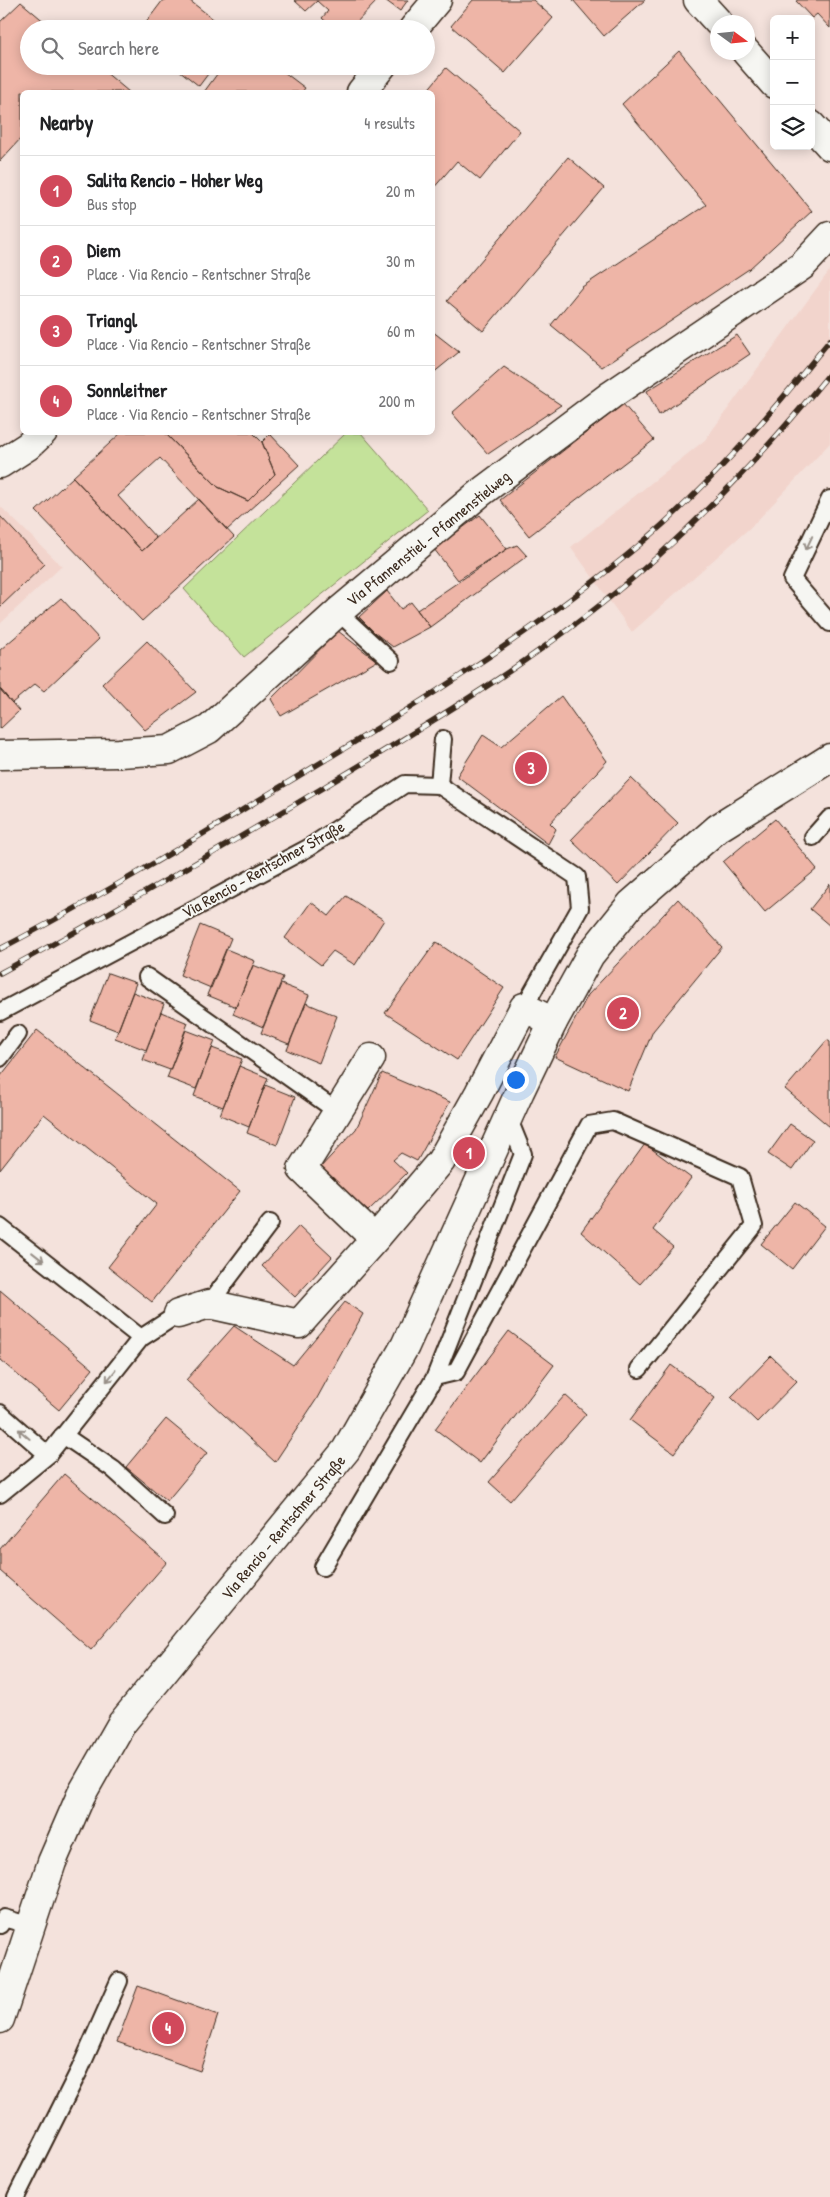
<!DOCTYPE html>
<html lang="en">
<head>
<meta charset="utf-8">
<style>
	:root { --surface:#fff; --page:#f6f6f6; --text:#202124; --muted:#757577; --line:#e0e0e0; --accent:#d1495b }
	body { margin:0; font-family:"Patrick Hand",sans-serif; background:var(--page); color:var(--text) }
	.controls { position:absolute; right:15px; top:15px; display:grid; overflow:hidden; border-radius:8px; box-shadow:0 2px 12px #0003 }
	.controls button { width:45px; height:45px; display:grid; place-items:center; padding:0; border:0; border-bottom:1px solid var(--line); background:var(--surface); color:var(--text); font:25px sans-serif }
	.compass { position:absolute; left:710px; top:15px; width:45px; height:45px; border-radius:50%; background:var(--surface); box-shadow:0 2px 12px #0003; rotate:105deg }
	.you { position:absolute; left:515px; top:1079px; width:18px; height:18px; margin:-12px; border:4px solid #fff; border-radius:50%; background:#1a73e8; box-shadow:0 0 0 8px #1a73e833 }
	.badge { display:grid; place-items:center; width:32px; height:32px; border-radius:50%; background:var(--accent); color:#fff; font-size:16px; font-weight:700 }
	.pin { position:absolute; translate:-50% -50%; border:2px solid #fff; box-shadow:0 1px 5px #0006 }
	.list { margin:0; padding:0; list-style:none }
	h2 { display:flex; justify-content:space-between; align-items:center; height:65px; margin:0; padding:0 20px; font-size:21px }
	h2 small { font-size:16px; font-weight:400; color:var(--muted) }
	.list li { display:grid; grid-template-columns:32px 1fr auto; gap:15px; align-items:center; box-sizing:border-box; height:70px; padding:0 20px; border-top:1px solid var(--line) }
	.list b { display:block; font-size:19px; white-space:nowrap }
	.list p { margin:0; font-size:16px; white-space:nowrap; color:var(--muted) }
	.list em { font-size:16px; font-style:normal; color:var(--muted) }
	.icon { flex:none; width:28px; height:28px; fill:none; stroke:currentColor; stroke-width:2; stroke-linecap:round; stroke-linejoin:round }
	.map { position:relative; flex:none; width:830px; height:2197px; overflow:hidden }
	.search { position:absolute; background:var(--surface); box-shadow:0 2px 12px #0003; left:20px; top:20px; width:415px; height:55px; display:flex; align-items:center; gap:12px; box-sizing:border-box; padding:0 18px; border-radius:28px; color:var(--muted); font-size:19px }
	.panel { position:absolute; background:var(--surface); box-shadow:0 2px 12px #0003; left:20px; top:90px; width:415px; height:345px; border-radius:8px }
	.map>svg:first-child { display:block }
	.built { fill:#f2d4cc }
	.green { fill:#c4e29a; stroke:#80865c }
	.building { fill:#eeb5a7; stroke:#3b2a1e }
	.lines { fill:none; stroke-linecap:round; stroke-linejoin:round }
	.lane-casing { stroke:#3b2a1e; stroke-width:20 }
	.street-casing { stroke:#3b2a1e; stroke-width:31 }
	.secondary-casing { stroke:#3b2a1e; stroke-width:31 }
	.lane { stroke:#f6f6f2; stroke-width:16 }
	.street { stroke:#f6f6f2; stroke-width:28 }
	.secondary { stroke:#f6f6f2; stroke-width:28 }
	.rail-casing { stroke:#3b2a1e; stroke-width:5.5 }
	.rail { stroke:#f6f6f2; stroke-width:4; stroke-dasharray:11; stroke-linecap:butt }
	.oneway { stroke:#989088 }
	.labels { text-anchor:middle; stroke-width:4; stroke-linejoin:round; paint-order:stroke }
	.street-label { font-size:16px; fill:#3b2a1e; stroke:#f6f6f2 }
</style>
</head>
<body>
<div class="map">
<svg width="830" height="2197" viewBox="0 0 830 2197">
	<rect width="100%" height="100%" fill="#f4e2dc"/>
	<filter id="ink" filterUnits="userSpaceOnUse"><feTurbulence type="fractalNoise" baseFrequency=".02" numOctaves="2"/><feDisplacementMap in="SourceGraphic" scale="10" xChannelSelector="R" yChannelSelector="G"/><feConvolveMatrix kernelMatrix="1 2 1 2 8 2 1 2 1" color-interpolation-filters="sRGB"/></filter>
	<g filter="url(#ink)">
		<!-- built -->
		<path class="built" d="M830,270V443L753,525L632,632L571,547L705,440Z
			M0,506L62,566L0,624Z"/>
		<!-- green -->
		<path class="green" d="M346,433H361L428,510L244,657L184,589Z"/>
		<!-- building -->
		<path class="building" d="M163,0H189L226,29H141Z
			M294,0H378L350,29H334L322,18L328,11L317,1L306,11Z
			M385,0H408L400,11Z
			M473,0H533L553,18L505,73L451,26Z
			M573,0H645L604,36Z
			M798,0H830V28L817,14L812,18L796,1Z
			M21,2L53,29H29V66H98L129,92H22V137L0,161V22Z
			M679,51L812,211L749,269L602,367L551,325L582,287L706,205L622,104Z
			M174,66H214L199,86Z
			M223,66H276L305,88L302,92H204Z
			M446,68L520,131L480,180L457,161L432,190V92H426Z
			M568,157L604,188L483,331L447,301Z
			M432,331L459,352L432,374Z
			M737,335L750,354L659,415L647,391Z
			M504,367L561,405L488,454L452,413Z
			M623,404L654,440L529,536L500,500Z
			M122,432H164L218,487L248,501L275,474L262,442L270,434L299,465L227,530L160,458L118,496L156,538L142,551L73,477Z
			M164,432H252L262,442L275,474L248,501L218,487Z
			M73,477L142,551L199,499L234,537L142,621L36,511Z
			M480,515L507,549L458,580L434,549Z
			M0,516L45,564L0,607Z
			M517,545L527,556L430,627L417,610L507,549Z
			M387,591L401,609L411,602L430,627L393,647L375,633L359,617Z
			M61,598L99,639L44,691L35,684L12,703L0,689V650Z
			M338,631L377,661L281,716L271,699Z
			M147,641L196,692L145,730L102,684Z
			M0,689L19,711L0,729Z
			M561,696L607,761L550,823L556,829L548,844L457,776L483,735L501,747Z
			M631,778L678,823L618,885L571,840Z
			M775,819L817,869L765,912L723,862Z
			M830,884V926L810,909Z
			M346,896L384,920L355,965L333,951L321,965L285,938L311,902L329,916Z
			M678,899L722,947L653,1031L628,1091L555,1057L588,995Z
			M200,925L231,938L211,988L180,975Z
			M436,942L504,988L457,1060L385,1013Z
			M226,949L255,961L236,1007L207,995Z
			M253,965L283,977L263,1027L233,1014Z
			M108,973L136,983L118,1031L90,1020Z
			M281,984L309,995L289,1044L261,1033Z
			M133,992L164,1004L146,1050L115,1038Z
			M306,1003L337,1016L319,1063L287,1050Z
			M161,1012L188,1023L170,1070L143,1060Z
			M37,1030L240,1191L152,1302L108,1267L157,1204L44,1114L0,1170V1077Z
			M186,1030L215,1041L196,1089L167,1078Z
			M827,1040L830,1042V1127L785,1089Z
			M212,1048L242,1059L223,1107L194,1096Z
			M239,1066L268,1078L249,1127L220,1115Z
			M382,1073L450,1102L417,1161L401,1153L393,1160L407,1173L368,1211L319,1169L356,1129Z
			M265,1085L295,1097L277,1145L247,1133Z
			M790,1124L813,1140L792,1170L768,1154Z
			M645,1144L691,1178L653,1230L673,1247L640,1284L581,1232Z
			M795,1202L825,1226L792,1269L761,1244Z
			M299,1226L332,1257L295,1297L262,1266Z
			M0,1290L93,1369L59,1410L0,1360Z
			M345,1302L363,1314L316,1400L275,1462L186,1380L234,1326L293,1365Z
			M509,1331L554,1365L480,1463L435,1429Z
			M771,1356L797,1381L757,1422L731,1397Z
			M671,1365L715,1398L674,1453L630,1420Z
			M565,1395L586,1414L510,1501L489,1482Z
			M166,1419L207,1453L167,1501L126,1467Z
			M64,1474L167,1562L91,1650L0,1571V1549Z
			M138,1986L218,2015L200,2071L117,2042Z"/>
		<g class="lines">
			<defs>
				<path id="lane" d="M830,499L792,579L830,623
					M338,612L391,661
					M439,785L443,739
					M813,837L830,818
					M147,977L338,1112
					M0,1012L308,848L405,784L439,785L577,877L580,908L524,1007
					M0,1058L18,1034
					M508,1117L523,1154L435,1377L456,1372L589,1125L613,1121L740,1177L754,1226L639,1369
					M0,1227L141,1338
					M209,1304L270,1223
					M0,1413L48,1455
					M63,1435L113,1469L165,1516
					M0,1494L48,1455L141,1338L178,1314
					M323,1567L435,1377
					M0,1925L4,1918L31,1926
					M16,2197L80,2069L119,1981"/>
				<path id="street" d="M698,0L718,22
					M413,29L437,0
					M746,52L774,84
					M361,92L382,66
					M811,125L830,146
					M0,464L28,446L43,432
					M0,755L119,753L169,750L209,729L338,612L480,493L611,395L802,266L830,236
					M371,1058L302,1169L375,1239
					M178,1314L209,1304L299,1324L375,1239L441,1161L479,1093L524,1007L553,1022"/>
				<path id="secondary" d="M0,2019L52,1862L81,1795L122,1723L346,1450L405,1346L520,1091L553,1022L590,955L631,904L718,828L830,758"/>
			</defs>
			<!-- lane casing -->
			<use href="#lane" class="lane-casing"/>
			<!-- street casing -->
			<use href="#street" class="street-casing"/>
			<!-- secondary casing -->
			<use href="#secondary" class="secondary-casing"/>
			<!-- lane -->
			<use href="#lane" class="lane"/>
			<!-- street -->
			<use href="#street" class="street"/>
			<!-- secondary -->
			<use href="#secondary" class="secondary"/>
			<defs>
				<path id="rail" d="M0,949C94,900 185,845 275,790C401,715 526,639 638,546C710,486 772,412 830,340
					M0,973C110,914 217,851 324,787C439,718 556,648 656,558C719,501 776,439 830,373"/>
			</defs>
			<!-- rail casing -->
			<use href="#rail" class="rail-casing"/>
			<!-- rail -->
			<use href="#rail" class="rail"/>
		</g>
		<!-- one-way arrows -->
		<defs><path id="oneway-shaft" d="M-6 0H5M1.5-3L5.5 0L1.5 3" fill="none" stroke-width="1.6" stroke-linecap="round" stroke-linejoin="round" transform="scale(1.25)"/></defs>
		<g class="oneway">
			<use href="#oneway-shaft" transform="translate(809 543) rotate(115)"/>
			<use href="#oneway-shaft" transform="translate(38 1257) rotate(38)"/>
			<use href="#oneway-shaft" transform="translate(111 1376) rotate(129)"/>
			<use href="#oneway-shaft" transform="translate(24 1434) rotate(-139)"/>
		</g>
	</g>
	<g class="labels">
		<!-- street labels -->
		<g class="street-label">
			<text transform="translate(428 538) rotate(-39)" y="6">Via Pfannenstiel - Pfannenstielweg</text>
			<text transform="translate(263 869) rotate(-29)" y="6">Via Rencio - Rentschner Straße</text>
			<text transform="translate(283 1527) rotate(-50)" y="6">Via Rencio - Rentschner Straße</text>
		</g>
	</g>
</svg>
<div class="controls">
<button>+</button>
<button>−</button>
<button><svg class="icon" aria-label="layers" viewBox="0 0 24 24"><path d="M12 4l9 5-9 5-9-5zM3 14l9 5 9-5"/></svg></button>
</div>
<svg class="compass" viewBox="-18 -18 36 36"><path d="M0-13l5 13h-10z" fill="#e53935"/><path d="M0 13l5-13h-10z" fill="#757577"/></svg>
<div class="you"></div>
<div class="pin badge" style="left:469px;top:1153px">1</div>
<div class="pin badge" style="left:623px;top:1013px">2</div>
<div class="pin badge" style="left:531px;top:768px">3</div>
<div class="pin badge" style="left:168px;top:2028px">4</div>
<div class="search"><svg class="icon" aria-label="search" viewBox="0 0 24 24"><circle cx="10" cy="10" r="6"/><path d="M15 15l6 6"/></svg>Search here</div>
<section class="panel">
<h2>Nearby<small>4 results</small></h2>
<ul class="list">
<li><span class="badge">1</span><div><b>Salita Rencio - Hoher Weg</b><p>Bus stop</p></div><em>20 m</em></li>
<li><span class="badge">2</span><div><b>Diem</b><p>Place · Via Rencio - Rentschner Straße</p></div><em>30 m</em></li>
<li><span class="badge">3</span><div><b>Triangl</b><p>Place · Via Rencio - Rentschner Straße</p></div><em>60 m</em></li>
<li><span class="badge">4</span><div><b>Sonnleitner</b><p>Place · Via Rencio - Rentschner Straße</p></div><em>200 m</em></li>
</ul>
</section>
</div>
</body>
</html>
